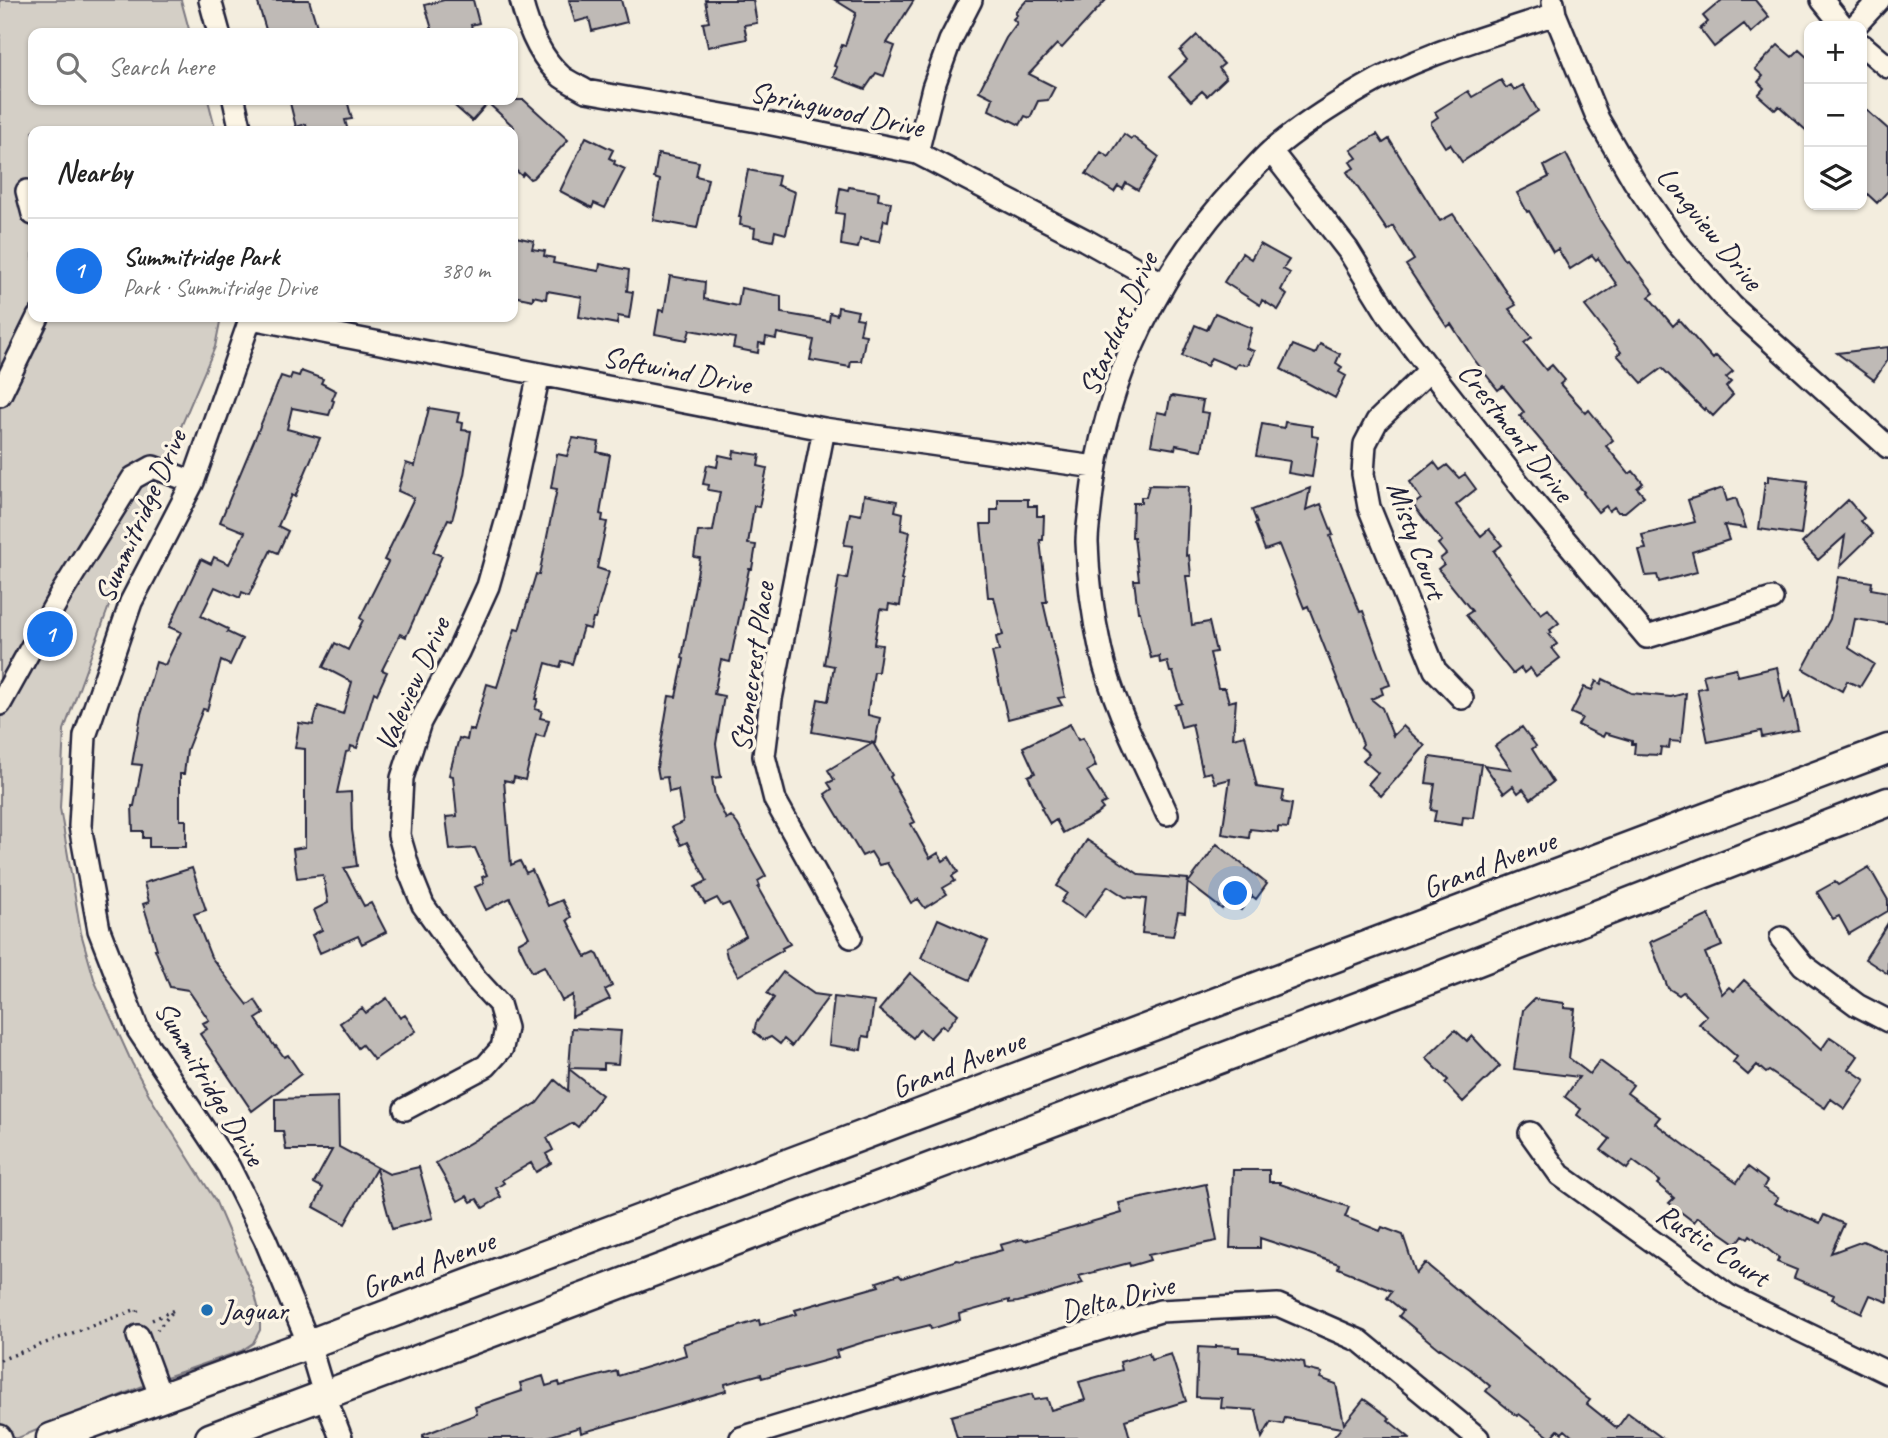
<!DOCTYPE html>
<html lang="en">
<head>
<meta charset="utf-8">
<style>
	:root { --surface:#fff; --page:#f2f2f2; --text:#222; --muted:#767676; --line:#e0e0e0; --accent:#1a73e8 }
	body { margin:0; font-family:Caveat,sans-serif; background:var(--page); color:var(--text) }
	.controls { position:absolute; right:21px; top:21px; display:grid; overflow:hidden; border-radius:14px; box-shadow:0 2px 5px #0004 }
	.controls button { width:63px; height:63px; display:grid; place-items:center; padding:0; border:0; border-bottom:2px solid var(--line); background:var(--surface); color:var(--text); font:35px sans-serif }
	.you { position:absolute; left:1236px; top:894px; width:24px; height:24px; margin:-18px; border:5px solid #fff; border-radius:50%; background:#1a73e8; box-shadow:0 0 0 10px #1a73e833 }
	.badge { display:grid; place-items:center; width:46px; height:46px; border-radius:50%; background:var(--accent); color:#fff; font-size:23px; font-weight:700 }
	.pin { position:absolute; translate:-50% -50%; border:4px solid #fff; box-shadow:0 2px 7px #0006 }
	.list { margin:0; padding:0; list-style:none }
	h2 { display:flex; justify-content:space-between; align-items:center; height:91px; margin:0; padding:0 28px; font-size:30px }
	h2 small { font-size:23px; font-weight:400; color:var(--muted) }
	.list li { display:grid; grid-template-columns:46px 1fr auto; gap:21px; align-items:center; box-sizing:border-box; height:105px; padding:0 28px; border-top:2px solid var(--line) }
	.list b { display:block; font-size:26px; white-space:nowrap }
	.list p { margin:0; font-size:23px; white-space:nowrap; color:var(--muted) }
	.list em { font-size:23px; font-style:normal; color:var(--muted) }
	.icon { flex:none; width:38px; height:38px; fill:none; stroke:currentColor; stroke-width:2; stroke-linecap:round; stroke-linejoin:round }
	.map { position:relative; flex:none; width:1888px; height:1438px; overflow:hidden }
	.search { position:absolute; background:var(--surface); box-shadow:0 2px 5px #0004; left:28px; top:28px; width:490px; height:77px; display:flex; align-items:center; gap:18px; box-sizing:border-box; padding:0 24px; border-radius:14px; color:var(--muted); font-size:26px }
	.panel { position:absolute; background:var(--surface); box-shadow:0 2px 5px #0004; left:28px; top:126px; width:490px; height:196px; border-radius:14px }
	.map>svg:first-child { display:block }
	.green { fill:#d4cfc6; stroke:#7b7880; stroke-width:2 }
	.building { fill:#bfbab6; stroke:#22223b; stroke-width:2 }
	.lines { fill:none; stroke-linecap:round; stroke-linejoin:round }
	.minor-casing { stroke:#22223b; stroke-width:26 }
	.major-casing { stroke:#22223b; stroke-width:33 }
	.path { stroke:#22223b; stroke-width:3.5; stroke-dasharray:2 5; stroke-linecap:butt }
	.minor { stroke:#fcf5e5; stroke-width:21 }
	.major { stroke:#fcf5e5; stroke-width:28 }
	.poi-dot { fill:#1f6fb2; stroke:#fcf5e5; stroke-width:2.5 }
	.labels { text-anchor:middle; stroke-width:7; stroke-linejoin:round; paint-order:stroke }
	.street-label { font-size:30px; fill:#22223b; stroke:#fcf5e5 }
	.poi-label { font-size:30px; fill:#22223b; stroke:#fcf5e5; text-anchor:start }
</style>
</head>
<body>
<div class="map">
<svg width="1888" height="1438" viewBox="0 0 1888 1438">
	<rect width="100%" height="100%" fill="#f3edde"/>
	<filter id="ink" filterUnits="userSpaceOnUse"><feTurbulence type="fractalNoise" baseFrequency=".0143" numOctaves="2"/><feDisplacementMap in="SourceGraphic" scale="14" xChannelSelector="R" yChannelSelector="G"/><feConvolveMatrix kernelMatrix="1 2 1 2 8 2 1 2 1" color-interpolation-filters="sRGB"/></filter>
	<g filter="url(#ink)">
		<!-- green -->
		<path class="green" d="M0,0H181L190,33H33V100H208L216,131H33V317H221L215,347L134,537L64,730L60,808L81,933L95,982L132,1063L152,1100L215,1200L254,1291L260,1314V1330L253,1343L241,1351L155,1381L18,1438H0Z"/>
		<!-- building -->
		<path class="building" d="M257,0H309L319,33H267Z
			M444,0H473L479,23L471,25L473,33H433L425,5Z
			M569,0H621L627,22L592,31L589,18L575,22Z
			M705,0H753L757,23L744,25L747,39L708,47L703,23L709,22Z
			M835,0H914L887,43L895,46L884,76L876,73L865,89L833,77L837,67L834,66L842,45L845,46L856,13Z
			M1027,0H1106L1062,48L1057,44L1029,74L1055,87L1048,100L1038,101L1030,118L1025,116L1020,125L989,110L993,98L979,91L1006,38L1017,23L1013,19L1017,15L1015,13Z
			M1722,0H1755L1769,17L1751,33L1744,24L1714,47L1700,29L1708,22L1703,16Z
			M1197,35L1224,64L1219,68L1226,78L1207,96L1202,91L1191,101L1169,77L1187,60L1180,51Z
			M1778,45L1792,57L1799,50L1809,59V133L1779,106L1775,110L1758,95L1764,88L1758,82L1763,76L1755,69Z
			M1501,80L1506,88L1511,85L1514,90L1523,85L1538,111L1462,162L1450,144L1445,147L1431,125V122L1438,117L1435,112L1468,91L1472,97Z
			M293,100H347L352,119L345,120L348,131H308L306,124L296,127L290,103L293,102Z
			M448,100H524L568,140L533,178L530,179L524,173L522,176L513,168L514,127L488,103L472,121Z
			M1862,106L1888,129V191L1877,203L1862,189Z
			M1124,134L1131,139L1133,137L1159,157L1138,190L1126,183L1123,189L1118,186L1114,192L1086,174L1101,152L1109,157Z
			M1377,134L1383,143L1389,139L1440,221L1453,214L1516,305L1509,309L1532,337L1524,343L1546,370L1552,365L1565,380L1560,384L1586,413L1589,410L1613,440L1606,446L1629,474L1633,471L1643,483L1637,488L1644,496L1625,512H1618L1614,507L1609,511L1606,506L1598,512L1583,493L1584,492L1520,416L1524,412L1503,386L1498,390L1473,358L1451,324L1447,327L1406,265L1414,260L1393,226L1387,230L1347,172L1354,168L1350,162L1357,158L1351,150Z
			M586,137L613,150L609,158L615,161L614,164L625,169L605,208L594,203L592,208L560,191Z
			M658,154L699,162L696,176L708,179L697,228L653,220L660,180L654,178Z
			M1566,154L1600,220L1628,263L1630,262L1654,293L1649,297L1673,326L1679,320L1713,359L1716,356L1733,372L1726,378L1731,382L1726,387L1733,395L1713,416L1705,408L1704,410L1662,368L1642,383L1617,355L1621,352L1585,306L1617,285L1598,258L1596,260L1592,255L1570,269L1558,249L1553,252L1529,211L1527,212L1517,193L1549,177L1544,166Z
			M748,170L779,176L777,185L795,192L786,234L775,231L773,241L754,237L755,228L740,225L741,217H739Z
			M849,187L879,192L878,200L891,202L888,221L884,220L879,242L860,239L858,248L841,245L844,214L836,213L840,188L848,190Z
			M516,237L534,241L532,249L545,251L544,256L554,258L553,263L599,271L600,264L629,270L627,291L633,292L629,318L618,316L617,324L579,317L582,297L547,291L546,299L533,296V300L513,296V253Z
			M1260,244L1289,260L1283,269L1290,273L1281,290L1287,295L1278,310L1262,300L1260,305L1224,282L1242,253L1251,259Z
			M670,276L705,282L704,299L738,306L741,288L781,296V313L829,321L830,313L837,315L838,307L858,311L856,318L863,319L860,334L866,335L861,361H851L850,367L810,360L814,340L777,333L776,339L766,337L765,344L759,343L758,353L733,348L735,338L690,330L687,340L655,334L659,310L664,311Z
			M1215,313L1252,328L1246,348L1254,351L1248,365L1237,364L1235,368L1211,358L1207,366L1182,356L1195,325L1207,330Z
			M1320,344L1340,354L1336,363L1342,367L1339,372L1346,376L1335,398L1281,369L1293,345L1315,354Z
			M1888,347V360L1874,380L1837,353Z
			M301,371L323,379L321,383L336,391L332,400L334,401L329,415L292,408L287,429L320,438L295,497L292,495L278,526L288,531L278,553L271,550L249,595L242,592L240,598L215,587L201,616L228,629L227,632L242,639L230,665L221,661L207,710L203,709L187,750L184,774H180V820H186V847H149V838H143V831H133L132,806H134L142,765L132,764L141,714L156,662L165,665L181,632L169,627L201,559L211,564L214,557L229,564L245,532L220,522L281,376L290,379L292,374L299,376Z
			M1172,396L1203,401L1201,412L1209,413L1202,450L1176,445L1175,449L1151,445L1157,412L1167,414L1170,398Z
			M429,408L459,413L457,422L463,423L462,430L471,431L464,475L452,520L448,519L433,552L442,556L406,637L400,634L382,670L387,672L377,694L374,692L357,748L351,746L350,751L346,752L337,793L351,792L352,830L357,866L344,868L364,906L371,903L386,932L362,944L358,936L320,953L312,935L322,930L314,910L328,903L323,875L297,878L293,849L305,847V749L295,748L299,723L313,725L318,706L343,714L352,682L323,667L335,643L348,650L363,620L360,618L388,562L384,560L414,498L398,491L406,463L415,466Z
			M1285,422L1312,426V436L1318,437L1312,477L1288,473L1290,461L1256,456L1262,424L1284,428Z
			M573,438L599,442L597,452L610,455L600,514L603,515L602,521L607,522L597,568L609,572L595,619H593L590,629L583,627L572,664L562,661L560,667L546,663L536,699H538L535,709L542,711L540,718L549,720L544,737L536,735L525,780L514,777L513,782L504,780L511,865L520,861L526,873L532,870L548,906L562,900L571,917L567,920L586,957L595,953L598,955L612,986L605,990L610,999L572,1017L573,995L562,1001L544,966L532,972L518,943L529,937L510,898L486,910L475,887L484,883L482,877L487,875L475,848L450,850L446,817L457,816L453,776L449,775L459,738L467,740L469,729L474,731L487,684L497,687L515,629L519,630L536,574L539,575L557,489L551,488L557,454L567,456Z
			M734,451L760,455L758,466L767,468L759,507L754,506L748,544L756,545L752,569H749L730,662L721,660L714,694L724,696L716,744L721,777L712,778L715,796L726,819L731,816L738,825L766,876L758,881L760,886L758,888L790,944L782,948L783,950L738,976L727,957L725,948L746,936L729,903L722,906L717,898L705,904L695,887L707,881L687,842L681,845L672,827L683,822L678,790L669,792L667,777L659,778L657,767L669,696L676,697L684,659L682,658L700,558L694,557L698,532L713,531L720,492L708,490L709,485L703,484L707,465L717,467L719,455L733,458Z
			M1434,462L1440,470L1447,465L1459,478L1465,474L1476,489L1456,505L1481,536L1489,529L1502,545L1494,551L1503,565L1541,614L1548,609L1559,623L1550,630L1552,633L1549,634L1557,644L1552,648L1560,658L1536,676L1530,668L1524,673L1521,668L1513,674L1466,615L1472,611L1438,569L1444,564L1440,559L1446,554L1438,544L1442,541L1413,505L1421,499L1410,482Z
			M1768,476L1808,481L1801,535L1759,529L1765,482H1768Z
			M1149,485L1189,486L1186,556L1189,555L1191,576H1186L1192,625L1209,622L1216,652L1210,653L1218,688H1225L1229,702L1236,700L1233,738L1245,735L1257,787L1284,791L1282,802L1292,804L1288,828L1278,827V832L1250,829L1249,838L1222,834L1230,779L1215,783L1211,772L1203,774L1192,724L1181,727L1175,705L1182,703L1173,672H1170L1167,661L1160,663L1159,656L1151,658L1140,612H1138L1134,580H1139L1134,537H1132L1133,503H1141V497H1146Z
			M1310,488L1306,510L1321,504L1333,535L1330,536L1360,612L1363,611L1390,685L1381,688L1383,694L1371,699L1382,708L1393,736L1403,726L1425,746L1381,796L1368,784L1378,773L1363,760L1369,754L1361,747L1363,744L1308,606L1304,608L1279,545L1265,550L1255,524L1257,523L1252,510Z
			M1723,488L1727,501L1736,498L1746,528L1724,525L1729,540L1692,552L1697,572L1659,582L1657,575L1646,576L1639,550L1646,549L1642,535L1695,522L1688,500Z
			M864,495L897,501L895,511L903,513L901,530L910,532L901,580L903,581L900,606L889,604L888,610L880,609L874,644L882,645L878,672H874L868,709V715L880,718L875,743L812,732L818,699L828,701L834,666L824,664L839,577L847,579L853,546L844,545L850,513L861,515Z
			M998,499H1028V506H1037V516H1044L1043,540H1040L1047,602H1043L1065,697L1058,698L1062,705L1008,719L992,652L999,651L996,637L1003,635L994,597H988L981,524H991V510H998Z
			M1848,500L1864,518L1861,521L1873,534L1840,566L1845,536L1818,560L1802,543Z
			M1838,577L1872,582L1871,589L1888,592V624L1855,619L1849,648L1874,664L1860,687L1847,681L1842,691L1803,669L1830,619Z
			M1777,667L1784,702L1790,692L1798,730L1762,737L1761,731L1708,742L1697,689L1706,687L1703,675L1736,668L1738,676Z
			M1603,679L1631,693L1671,697L1686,693L1681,742L1670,741L1669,748L1661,747L1660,755L1634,754L1635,744H1632V741L1605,733L1603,737L1578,725L1582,718L1571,713L1584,687L1592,690L1596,681L1601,684Z
			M1070,724L1078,740L1083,738L1091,755L1096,766L1087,771L1106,802L1100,805L1103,809L1096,815L1063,833L1056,820L1050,824L1041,808L1043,807L1028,776L1035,773L1023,747Z
			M1522,727L1536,746L1532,749L1553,782L1531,799L1523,789L1518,793L1513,786L1504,793L1484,765L1511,769L1495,746Z
			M873,743L892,775L890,777L915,822L911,824L930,858L938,853L943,861L949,857L958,872L952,876L955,881L943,888L947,894L925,908L918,899L911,903L887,863L879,865L871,852L862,856L825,794L832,789L828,783L834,780L828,770Z
			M1430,757L1481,764L1473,818L1463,817L1462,825L1434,821L1436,811L1431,810L1435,784L1426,783Z
			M1087,840L1140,875L1188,879L1185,913L1178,912L1173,936L1142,933L1146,899L1125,897L1108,886L1084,918L1061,902L1067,893L1057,886Z
			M1217,844L1267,884L1256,899L1252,896L1241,910L1229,900L1222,909L1188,883Z
			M1869,867L1888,900V911L1849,934L1839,916L1833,919L1817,892L1835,882L1838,885Z
			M192,868L206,910L194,914L211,957L248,1005L255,1000L264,1014L256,1019L275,1047L276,1046L284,1057L288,1055L301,1074L252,1111L200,1034L207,1029L203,1023L209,1020L188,990L170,987L155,949H157L143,904L149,902L144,883Z
			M1709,915L1722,946L1705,953L1722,994L1729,987L1734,991L1744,980L1821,1050L1830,1037L1858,1056L1849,1069L1865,1080L1845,1109L1831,1099L1825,1108L1769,1071L1766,1073L1757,1065L1748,1075L1733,1062L1737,1057L1699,1024L1707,1016L1683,992L1679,995L1668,988L1650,942Z
			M938,919L988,941L970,980L921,958Z
			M1888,923V974L1865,959Z
			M783,972L814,994L829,996L792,1046L784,1039L780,1044L771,1037L764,1040L754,1032L756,1023L774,998L767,993Z
			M910,973L958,1014L946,1029L942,1025L930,1038L920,1029L913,1038L879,1010Z
			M834,997L874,1002L869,1037L863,1036L861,1050L829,1045Z
			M387,998L400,1018L405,1015L416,1031L374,1060L362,1045L358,1048L340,1023L362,1008L366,1013Z
			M1534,999L1564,1003V1008L1575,1009L1569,1058L1590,1074L1600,1061L1633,1085L1627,1093L1660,1117L1655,1123L1687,1147L1737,1182L1748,1167L1767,1181L1763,1188L1778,1198L1774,1203L1820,1223L1824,1215L1844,1224L1831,1253L1863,1241L1888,1252V1302L1870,1295L1862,1313L1832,1299L1834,1295L1794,1278L1797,1270L1777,1262L1779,1258L1750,1235L1748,1238L1743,1235L1737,1244L1698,1217L1694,1222L1669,1203L1674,1198L1657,1184L1660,1181L1633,1161L1627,1169L1601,1150L1610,1139L1577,1115L1581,1109L1565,1097L1579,1077L1514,1069L1523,1010Z
			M572,1028L621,1031L618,1064L604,1063V1069L569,1068Z
			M1455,1030L1467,1041L1472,1036L1500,1066L1463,1102L1445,1083L1448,1080L1426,1058Z
			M569,1069L602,1095L578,1127L573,1123L547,1138L553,1150L546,1154L551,1163L536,1172L531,1163L502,1180L504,1183L496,1188L501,1197L483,1208L477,1199L471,1202L467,1196L458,1201L436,1163L537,1103L555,1080L568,1091Z
			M338,1097L339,1147L389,1174L419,1167L433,1218L392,1229L376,1169L345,1224L314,1207L323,1188L314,1183L332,1150H286L283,1131H275V1099Z
			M1233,1170H1269V1182H1280V1184L1349,1207L1345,1217L1380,1231L1382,1227L1403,1235L1416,1274L1425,1263L1587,1398L1590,1400L1587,1404L1617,1428L1628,1413L1662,1438H1574L1565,1430L1562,1433L1558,1430L1551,1438L1519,1414L1517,1416L1486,1391L1490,1386L1470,1369L1440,1348L1439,1349L1399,1316L1403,1311L1387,1298L1392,1291L1353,1275V1274L1338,1268L1339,1264L1260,1238V1248H1230Z
			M1206,1184L1217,1241L1148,1255L1150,1260L1130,1266L1129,1263L1079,1276L1083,1283L1054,1292L1018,1302L1009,1303V1300L959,1314L960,1320L931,1329L930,1325L867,1341L836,1351L838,1357L762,1378L761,1374L725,1384L726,1391L581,1433L580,1427L544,1438H423V1435L477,1414L475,1407L522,1391L520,1383L543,1376L546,1386L559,1382L560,1386L617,1371L618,1376L686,1355L683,1344L759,1320L760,1325L797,1314L795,1310L879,1286L877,1282L899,1275L902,1278L957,1260L963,1261L1002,1250L1000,1245L1022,1239L1025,1241L1122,1213L1119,1203Z
			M1216,1346L1239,1347V1352L1256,1353L1304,1362L1305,1369L1322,1373L1320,1378L1336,1384L1344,1424L1364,1399L1390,1418L1388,1420L1410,1438H1333L1341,1428L1285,1418L1283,1424L1271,1422L1262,1438L1256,1410L1221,1408L1222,1398L1196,1397L1198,1347L1216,1348Z
			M1149,1353L1151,1360L1171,1354L1186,1401L1125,1420L1130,1438H957L951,1416L1032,1394L1034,1400L1047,1398L1051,1410L1085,1400L1079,1382L1122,1370L1120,1362Z"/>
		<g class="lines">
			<defs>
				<path id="minor" d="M210,0L219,33
					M521,0C528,28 539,57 562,77C569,82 578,86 586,91L757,121L917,153L1085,240L1162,283
					M1822,0L1843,26
					M1553,2L1555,14L1598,119L1634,181L1676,242L1732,306L1888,447
					M1855,26L1879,0
					M1862,45L1888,67
					M234,100L241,131
					M1271,151L1348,250L1389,316L1430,370L1534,503L1647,637L1772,599
					M917,153L933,88L950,41L971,0
					M27,191L33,214
					M251,317L193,482L131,602L85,736L80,826L99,930L138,1030L229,1167L265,1239L309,1344L324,1394L341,1438
					M251,318L824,429L1095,467
					M1430,370L1377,421L1365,444L1363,474L1369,507L1435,670L1462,698
					M0,395L38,317
					M824,429L771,699L764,756L775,800L851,937
					M0,704L61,594L133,478L153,467L193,482
					M1167,814C1144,762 1114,708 1101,652C1093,616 1088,579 1087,542C1087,528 1090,514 1091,500C1104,381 1160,267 1242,181C1252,171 1261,160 1271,151C1299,127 1332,106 1363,88C1422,53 1491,36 1555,14
					M1781,938L1803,965L1857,1005L1888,1021
					M405,1109L486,1066L502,1048L506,1028L499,1004L476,979L423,905L410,873L399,835L402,778L420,722L458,652L488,586L509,512L539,374
					M1530,1133L1560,1175L1729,1296L1888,1373
					M138,1336L161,1398
					M0,1436L1,1438
					M741,1438L1160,1311L1278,1305L1360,1341L1478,1438"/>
				<path id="major" d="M51,1438L309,1344L1888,749
					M210,1438L1424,982L1888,802"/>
			</defs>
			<!-- minor casing -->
			<use href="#minor" class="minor-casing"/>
			<!-- major casing -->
			<use href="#major" class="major-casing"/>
			<!-- path -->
			<path class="path" d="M152,1320L174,1310L157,1330
				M0,1360L137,1309L138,1314"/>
			<!-- minor -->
			<use href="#minor" class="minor"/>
			<!-- major -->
			<use href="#major" class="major"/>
		</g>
	</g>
	<!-- markers -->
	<circle class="poi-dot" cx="207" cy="1310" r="7"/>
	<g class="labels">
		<!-- street labels -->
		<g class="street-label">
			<text transform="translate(837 109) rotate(12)" y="10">Springwood Drive</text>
			<text transform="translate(1710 228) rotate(51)" y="10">Longview Drive</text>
			<text transform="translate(1118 324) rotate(-66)" y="10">Stardust Drive</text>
			<text transform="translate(677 370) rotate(11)" y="10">Softwind Drive</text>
			<text transform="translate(1516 432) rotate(52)" y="10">Crestmont Drive</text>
			<text transform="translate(140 516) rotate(-66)" y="10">Summitridge Drive</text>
			<text transform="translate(1417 540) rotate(70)" y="10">Misty Court</text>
			<text transform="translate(752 667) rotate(-82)" y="10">Stonecrest Place</text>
			<text transform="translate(412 684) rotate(-66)" y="10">Valeview Drive</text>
			<text transform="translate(1489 864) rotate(-21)" y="10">Grand Avenue</text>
			<text transform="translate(958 1064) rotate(-21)" y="10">Grand Avenue</text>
			<text transform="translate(210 1083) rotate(59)" y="10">Summitridge Drive</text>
			<text transform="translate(1713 1245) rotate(33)" y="10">Rustic Court</text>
			<text transform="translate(428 1264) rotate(-21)" y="10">Grand Avenue</text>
			<text transform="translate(1117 1298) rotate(-14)" y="10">Delta Drive</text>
		</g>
		<!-- poi labels -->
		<g class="poi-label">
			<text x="221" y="1320">Jaguar</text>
		</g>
	</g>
</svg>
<div class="controls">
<button>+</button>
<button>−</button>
<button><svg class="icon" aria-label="layers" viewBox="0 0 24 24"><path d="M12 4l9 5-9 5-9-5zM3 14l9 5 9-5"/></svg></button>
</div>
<div class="you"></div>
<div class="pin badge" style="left:50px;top:634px">1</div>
<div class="search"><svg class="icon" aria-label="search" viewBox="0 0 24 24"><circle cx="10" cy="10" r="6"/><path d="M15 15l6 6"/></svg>Search here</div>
<section class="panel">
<h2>Nearby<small></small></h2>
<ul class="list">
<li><span class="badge">1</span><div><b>Summitridge Park</b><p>Park · Summitridge Drive</p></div><em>380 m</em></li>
</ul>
</section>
</div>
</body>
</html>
